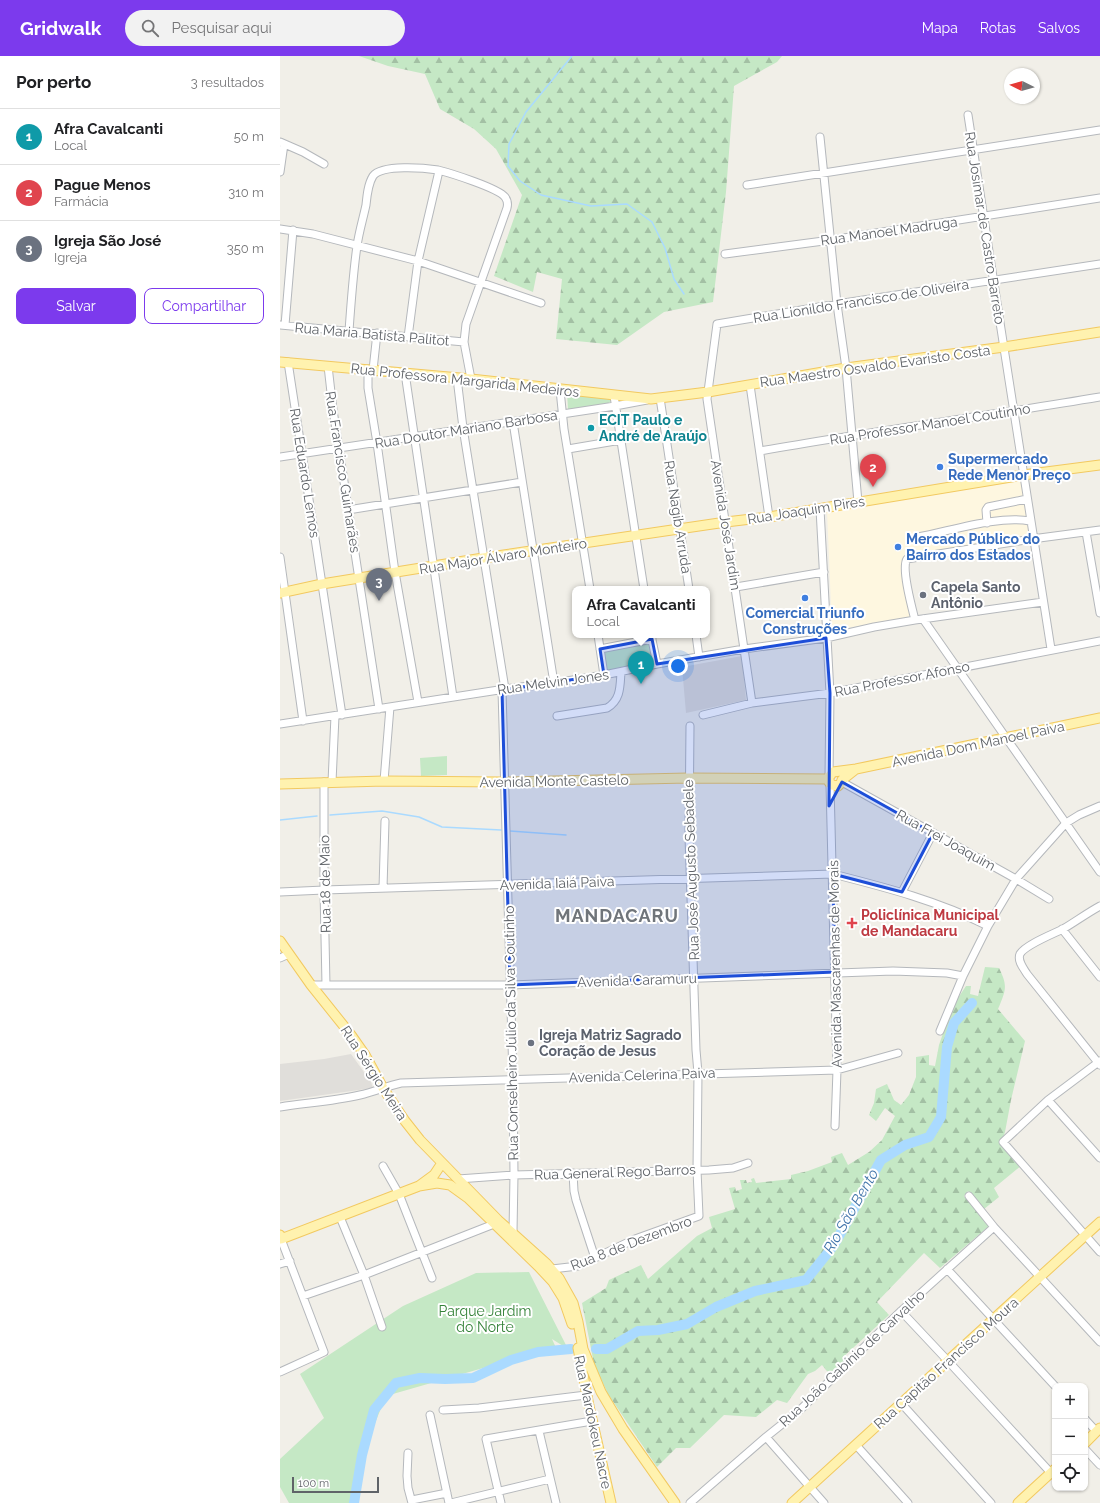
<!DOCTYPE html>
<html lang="pt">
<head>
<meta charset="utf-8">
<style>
	:root { --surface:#fff; --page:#f2f2f2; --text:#202124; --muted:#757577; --line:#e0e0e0; --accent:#7c3aed }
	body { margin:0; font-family:Raleway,sans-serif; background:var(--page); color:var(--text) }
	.controls { position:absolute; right:12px; bottom:12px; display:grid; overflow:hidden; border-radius:8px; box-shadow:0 1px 3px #0004 }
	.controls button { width:36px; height:36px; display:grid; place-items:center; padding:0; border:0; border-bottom:1px solid var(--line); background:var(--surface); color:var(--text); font:20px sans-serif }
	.compass { position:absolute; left:724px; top:12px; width:36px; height:36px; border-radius:50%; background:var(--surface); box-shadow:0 1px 3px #0004; rotate:275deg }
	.scale { position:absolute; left:12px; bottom:10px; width:87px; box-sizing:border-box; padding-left:4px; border:2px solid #5f6368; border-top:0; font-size:11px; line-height:14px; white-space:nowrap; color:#5f6368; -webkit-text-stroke:3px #fff; paint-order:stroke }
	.you { position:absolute; left:398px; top:610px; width:14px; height:14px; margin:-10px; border:3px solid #fff; border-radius:50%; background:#1a73e8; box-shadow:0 0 0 6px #1a73e833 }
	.badge { display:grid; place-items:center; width:26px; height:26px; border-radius:50%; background:var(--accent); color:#fff; font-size:13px; font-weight:700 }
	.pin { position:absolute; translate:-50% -33px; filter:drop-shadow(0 1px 2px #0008) }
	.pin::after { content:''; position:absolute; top:21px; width:14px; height:12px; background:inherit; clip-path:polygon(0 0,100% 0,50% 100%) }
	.popup { position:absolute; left:292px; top:530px; width:138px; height:52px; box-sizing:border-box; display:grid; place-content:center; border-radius:8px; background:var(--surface); filter:drop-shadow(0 1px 3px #0005); font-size:13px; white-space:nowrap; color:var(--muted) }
	.popup b { font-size:15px; color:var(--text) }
	.popup::after { content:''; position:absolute; left:50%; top:100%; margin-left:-8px; border:8px solid transparent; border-top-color:var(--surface) }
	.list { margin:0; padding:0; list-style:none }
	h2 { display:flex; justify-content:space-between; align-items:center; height:52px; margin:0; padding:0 16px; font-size:17px }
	h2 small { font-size:13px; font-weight:400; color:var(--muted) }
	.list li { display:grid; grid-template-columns:26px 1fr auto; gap:12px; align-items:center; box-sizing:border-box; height:56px; padding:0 16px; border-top:1px solid var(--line) }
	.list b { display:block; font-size:15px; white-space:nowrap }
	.list p { margin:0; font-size:13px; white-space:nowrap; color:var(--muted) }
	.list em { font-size:13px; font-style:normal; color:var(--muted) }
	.actions { display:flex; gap:8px; padding:12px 16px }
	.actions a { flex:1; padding:9px 0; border:1px solid var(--accent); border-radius:8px; text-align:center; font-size:14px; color:var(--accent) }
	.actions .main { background:var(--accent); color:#fff }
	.icon { flex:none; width:22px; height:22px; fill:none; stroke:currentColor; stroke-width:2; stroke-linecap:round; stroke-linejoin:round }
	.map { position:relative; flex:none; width:820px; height:1447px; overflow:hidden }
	header { display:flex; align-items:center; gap:24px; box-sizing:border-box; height:56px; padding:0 20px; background:var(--accent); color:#fff }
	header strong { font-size:19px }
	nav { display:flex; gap:22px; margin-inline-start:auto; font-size:14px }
	.search { width:280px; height:36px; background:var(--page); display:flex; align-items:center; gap:10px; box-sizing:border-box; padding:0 14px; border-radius:22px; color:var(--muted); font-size:15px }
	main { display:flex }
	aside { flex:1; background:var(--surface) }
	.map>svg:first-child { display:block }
	.commercial { fill:#fef7e0 }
	.industrial { fill:#e0deda }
	.education { fill:#e1ded6 }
	.green { fill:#c5e8c5 }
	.forest { fill:url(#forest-firs) }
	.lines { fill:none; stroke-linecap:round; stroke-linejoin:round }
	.stream { stroke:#aadaff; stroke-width:1.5 }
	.river { stroke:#aadaff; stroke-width:10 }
	.minor-casing { stroke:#b5b8bc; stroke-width:9 }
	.major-casing { stroke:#f2c960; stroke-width:11 }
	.minor { stroke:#fff; stroke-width:7 }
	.major { stroke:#fff2af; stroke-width:9 }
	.marked { fill:#1d4ed8; fill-opacity:0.2; stroke:#1d4ed8; stroke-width:3; stroke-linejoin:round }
	.culture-dot { fill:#0f9aa8; stroke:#fff; stroke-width:1.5 }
	.shop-dot { fill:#3f7fe0; stroke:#fff; stroke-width:1.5 }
	.worship-dot { fill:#6b7280; stroke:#fff; stroke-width:1.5 }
	.health-dot { fill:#e0444e; stroke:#fff; stroke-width:1.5 }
	.labels { text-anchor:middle; stroke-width:4; stroke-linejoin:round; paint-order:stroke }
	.street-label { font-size:14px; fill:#5f6368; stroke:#fff }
	.culture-label { font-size:14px; font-weight:bold; fill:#0d838f; stroke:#fff; text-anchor:start }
	.shop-label { font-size:14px; font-weight:bold; fill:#366cbe; stroke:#fff; text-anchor:start }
	.worship-label { font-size:14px; font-weight:bold; fill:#5b616d; stroke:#fff; text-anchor:start }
	.health-label { font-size:14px; font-weight:bold; fill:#be3a42; stroke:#fff; text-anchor:start }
	.park-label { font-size:14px; fill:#348238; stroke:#fff }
	.water-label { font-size:15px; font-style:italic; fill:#4174aa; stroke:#fff }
	.district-label { font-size:18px; font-weight:bold; letter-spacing:1px; fill:#70757a; stroke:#fff }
</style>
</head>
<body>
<header>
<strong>Gridwalk</strong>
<div class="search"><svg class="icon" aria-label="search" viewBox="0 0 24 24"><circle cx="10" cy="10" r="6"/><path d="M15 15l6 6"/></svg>Pesquisar aqui</div>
<nav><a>Mapa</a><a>Rotas</a><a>Salvos</a></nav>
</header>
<main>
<aside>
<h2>Por perto<small>3 resultados</small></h2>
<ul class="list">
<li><span class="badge" style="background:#0f9aa8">1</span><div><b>Afra Cavalcanti</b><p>Local</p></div><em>50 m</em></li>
<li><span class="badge" style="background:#e0444e">2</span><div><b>Pague Menos</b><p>Farmácia</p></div><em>310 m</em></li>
<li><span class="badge" style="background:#6b7280">3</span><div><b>Igreja São José</b><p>Igreja</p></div><em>350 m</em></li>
</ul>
<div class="actions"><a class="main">Salvar</a><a>Compartilhar</a></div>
</aside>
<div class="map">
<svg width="820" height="1447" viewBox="0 0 820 1447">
	<defs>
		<pattern id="forest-firs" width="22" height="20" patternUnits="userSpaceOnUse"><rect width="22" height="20" fill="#c5e8c5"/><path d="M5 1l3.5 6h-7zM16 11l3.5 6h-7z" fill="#a3c0a4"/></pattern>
	</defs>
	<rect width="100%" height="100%" fill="#f1efe8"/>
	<!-- commercial -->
	<path class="commercial" d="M742,425L752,481L623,502L632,562L552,574L547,454Z"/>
	<!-- industrial -->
	<path class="industrial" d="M71,998L91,1026L93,1032L0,1045V1008L44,1003Z"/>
	<!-- education -->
	<path class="education" d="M462,600L466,644L406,657L402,611Z"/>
	<!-- green -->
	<path class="green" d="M287,336L331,340L332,344L328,348L288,354Z
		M372,583L375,608L324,619L320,593Z
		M167,700V719L141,720L140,702Z
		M249,1216L288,1293L272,1283L277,1294L231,1304L106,1340L82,1399L76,1447H9L0,1431V1403L44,1362L20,1318L123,1250L196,1217Z"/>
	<!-- forest -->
	<path class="forest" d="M79,0H502L497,6L454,30L446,136L433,246L384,256L337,289L276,283L282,223L257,216L253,236L214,220L242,139L216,93L194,73L160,53L145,18L108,10Z
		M705,911L719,912C728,930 726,934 718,953L745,985L731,1044L725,1076L722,1085L742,1109L714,1132L719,1141L704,1153L688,1135L684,1140L709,1170L660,1212L644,1197L597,1246L609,1259L562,1302L566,1307L551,1320L542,1309L535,1315L528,1318L507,1347L497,1344L476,1361L444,1359L410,1392H396L377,1411L328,1338L314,1308L302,1247L326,1232L329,1224L361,1209L368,1223L417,1180L432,1172L429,1161L455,1153L449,1132L455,1131L456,1135L462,1133L460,1124H466L467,1127L472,1126L471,1123L474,1122L476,1127L511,1123V1119L528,1115L552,1106L551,1101L562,1097L568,1109L589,1096L602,1084L615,1060L605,1052L596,1065L589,1059L594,1047L596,1033L607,1028L614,1044L621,1049L629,1039L636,1021V1001L649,999V1009L655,1010L659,989L672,951L686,930H691L690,938L698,940Z"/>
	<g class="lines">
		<!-- stream -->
		<path class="stream" d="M292,0L246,56L229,88L228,110L240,125L261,139L311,150L347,148L372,166L385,192L394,223L404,238
			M50,759L102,755L139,761L162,771L221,774
			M0,764L37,760
			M230,775L286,779"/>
		<!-- river -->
		<path class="river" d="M316,1293H327L358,1275L378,1274L407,1268L436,1251L475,1235L526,1224L554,1189L601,1104L625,1089L649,1081L661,1061L667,991L674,967L692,947
			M74,1447L82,1399L94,1354L116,1327L140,1322L165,1323L193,1322L231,1304L258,1296L291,1293"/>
		<defs>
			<path id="minor" d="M688,59C716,237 742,415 771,593
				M540,81L557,248L566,312L578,446
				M0,86L23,96L44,108
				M0,116L4,88
				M467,129L820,74
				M0,173L33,178L138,205L261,247
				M445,198L551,184L820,142
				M0,269L184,286
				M5,269L13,174
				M69,275C71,247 73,218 77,190C79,176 83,163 86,149C87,139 88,128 93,120C102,108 145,112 158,114C170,117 218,132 225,141C228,145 228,148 227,152L186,268L184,286L191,323
				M128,281L138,205L159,115
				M8,306L62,659
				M48,310L53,354L99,653
				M88,313V332L97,387L115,516L138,646
				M93,314L97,277
				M125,317L173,641
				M177,322L183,372L225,633
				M470,329L489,461
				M280,334L284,373L310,533
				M334,340L364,533
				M380,342L409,533
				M233,366L274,627
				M288,393L341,384
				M480,395C593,375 707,360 820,341
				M0,401L335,350L367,344
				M540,453L550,637L549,721
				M68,454L242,426
				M707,467L706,454L708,451L747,443
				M806,476L820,557
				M638,481C671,475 718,459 750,465
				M0,501L23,665
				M456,531L544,516
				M643,563L820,816
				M635,564C632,552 621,512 627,503L752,483L820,474
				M318,579L324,619
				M371,579L377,608
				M416,579L419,601
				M320,593L372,583
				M222,634L233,1022L234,1119L233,1176
				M472,647L427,343L437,268L557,248L820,208
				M423,659L472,647L550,637L820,585
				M277,660L327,652C341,644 340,630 341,616
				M0,668L225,633L274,627L324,619L377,608L464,593L546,582L594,571L635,564L763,546
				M104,725L110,651
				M44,726V834L46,929
				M52,726L55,660
				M562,726L736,823L769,843
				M550,728L557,1014L555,1070
				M103,832L105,765
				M0,836L44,834L553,818C608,832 658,845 708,870
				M622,836L653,777
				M782,873L820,921
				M0,902L9,898
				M31,929H230L613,915L667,917L683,920
				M660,975L683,920L708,870L736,823L786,767L799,759L820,750
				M820,1005L768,1044L723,1086L820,1196
				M820,1009L747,918C744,913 737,905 740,898C745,889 773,878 783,873C795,866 807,857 820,850
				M768,1044L820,1102
				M0,1051C26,1047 54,1045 80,1039C94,1036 107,1030 121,1027L557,1014L618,997
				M103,1110L119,1138L152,1222
				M293,1117L294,1135L296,1144L315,1202
				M178,1123L234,1119L429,1114L453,1112L468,1107
				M689,1140L714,1171L820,1286
				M60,1161L84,1219L102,1271
				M0,1183H1L44,1296L0,1316
				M0,1208L10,1205
				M272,1213L298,1210L355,1183L419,1160L417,1114L418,1017L416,994L409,780L410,670
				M667,1213L775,1330
				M23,1240L84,1219L214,1168
				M621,1255L668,1305L771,1417
				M621,1347L711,1447
				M163,1354L199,1352L306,1339
				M150,1359L169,1447
				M805,1363L816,1375
				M259,1375L276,1447
				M486,1381L544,1447
				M576,1389L628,1447
				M805,1393L820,1409
				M128,1397L127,1420L128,1432L132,1447
				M132,1444L167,1437
				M171,1447L270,1423
				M221,1447L206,1383L312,1365
				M410,1447L486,1381L521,1353L621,1255L714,1171"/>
			<path id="major" d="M0,306L191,323L371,343L428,336L566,312L724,291L820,276
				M0,537L42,528L203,502L446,466L489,461L743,419L820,409
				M576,713L562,724L561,727L558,730L552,729L549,726V721L553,716L576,713L820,662
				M0,728L104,725L224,726L408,722L549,723
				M0,885L31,929L71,979L85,999L103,1032L125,1065L140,1084L218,1164L266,1207L279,1222L293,1247L298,1266L303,1293L321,1336L343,1373L395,1447
				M139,1130L157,1127L170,1129L188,1142L258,1210L273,1226L283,1242L292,1268
				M0,1179L1,1183L139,1130L154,1119L162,1107
				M298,1292L309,1350L331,1447
				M805,1387L820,1372
				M512,1447L820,1166
				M738,1447L775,1413"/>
		</defs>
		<!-- minor casing -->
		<use href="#minor" class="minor-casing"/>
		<!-- major casing -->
		<use href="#major" class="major-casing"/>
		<!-- minor -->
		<use href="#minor" class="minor"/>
		<!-- major -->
		<use href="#major" class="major"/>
	</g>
	<!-- marked area -->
	<path class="marked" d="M546,582L550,637L549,750L562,726L653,777L622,836L553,818L555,916L230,929L222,634L324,619L320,593L372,583L377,608Z"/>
	<!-- markers -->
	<circle class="culture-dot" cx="311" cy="372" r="4"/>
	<g class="shop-dot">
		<circle cx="660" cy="411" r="4"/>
		<circle cx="618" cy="491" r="4"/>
		<circle cx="525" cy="542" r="4"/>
	</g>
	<g class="worship-dot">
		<circle cx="643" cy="539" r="4"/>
		<circle cx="251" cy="987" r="4"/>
	</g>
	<path class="health-dot" d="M570 861h4v4h4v4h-4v4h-4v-4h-4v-4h4z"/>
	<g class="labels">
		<!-- street labels -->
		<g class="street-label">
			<text transform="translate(705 172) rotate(81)" y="5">Rua Josimar de Castro Barreto</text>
			<text transform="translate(609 175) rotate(-8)" y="5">Rua Manoel Madruga</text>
			<text transform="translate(581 245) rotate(-9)" y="5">Rua Lionildo Francisco de Oliveira</text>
			<text transform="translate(92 278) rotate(5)" y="5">Rua Maria Batista Palitot</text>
			<text transform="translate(595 310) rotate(-8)" y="5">Rua Maestro Osvaldo Evaristo Costa</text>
			<text transform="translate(185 324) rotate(6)" y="5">Rua Professora Margarida Medeiros</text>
			<text transform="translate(650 368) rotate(-9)" y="5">Rua Professor Manoel Coutinho</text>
			<text transform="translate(186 373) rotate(-9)" y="5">Rua Doutor Mariano Barbosa</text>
			<text transform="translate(63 416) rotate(81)" y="5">Rua Francisco Guimarães</text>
			<text transform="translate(25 417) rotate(81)" y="5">Rua Eduardo Lemos</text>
			<text transform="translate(526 454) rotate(-9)" y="5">Rua Joaquim Pires</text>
			<text transform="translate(398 461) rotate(81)" y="5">Rua Nagib Arruda</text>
			<text transform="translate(446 469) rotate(81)" y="5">Avenida José Jardim</text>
			<text transform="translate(223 500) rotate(-9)" y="5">Rua Major Álvaro Monteiro</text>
			<text transform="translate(622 623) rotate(-11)" y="5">Rua Professor Afonso</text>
			<text transform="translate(273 626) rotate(-8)" y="5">Rua Melvin Jones</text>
			<text transform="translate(698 688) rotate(-12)" y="5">Avenida Dom Manoel Paiva</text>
			<text transform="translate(274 725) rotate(-1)" y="5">Avenida Monte Castelo</text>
			<text transform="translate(666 784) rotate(29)" y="5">Rua Frei Joaquim</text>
			<text transform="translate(411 814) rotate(-92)" y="5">Rua José Augusto Sebadele</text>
			<text transform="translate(277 827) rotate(-2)" y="5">Avenida Iaiá Paiva</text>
			<text transform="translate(45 828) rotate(-91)" y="5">Rua 18 de Maio</text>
			<text transform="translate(555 908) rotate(-91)" y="5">Avenida Mascarenhas de Morais</text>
			<text transform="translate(357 924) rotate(-2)" y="5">Avenida Caramuru</text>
			<text transform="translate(231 977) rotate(-91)" y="5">Rua Conselheiro Júlio da Silva Coutinho</text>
			<text transform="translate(94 1017) rotate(57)" y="5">Rua Sérgio Meira</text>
			<text transform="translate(362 1019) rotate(-2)" y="5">Avenida Celerina Paiva</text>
			<text transform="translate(335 1116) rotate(-2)" y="5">Rua General Rego Barros</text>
			<text transform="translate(351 1187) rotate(-21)" y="5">Rua 8 de Dezembro</text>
			<text transform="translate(572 1302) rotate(-43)" y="5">Rua João Gabínio de Carvalho</text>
			<text transform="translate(666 1307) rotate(-42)" y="5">Rua Capitão Francisco Moura</text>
			<text transform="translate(313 1366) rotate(78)" y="5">Rua Mardokeu Nacre</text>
		</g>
		<!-- culture labels -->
		<g class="culture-label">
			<text x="319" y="369">ECIT Paulo e<tspan x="319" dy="16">André de Araújo</tspan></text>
		</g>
		<!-- shop labels -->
		<g class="shop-label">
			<text x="668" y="408">Supermercado<tspan x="668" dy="16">Rede Menor Preço</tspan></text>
			<text x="626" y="488">Mercado Público do<tspan x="626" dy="16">Baírro dos Estados</tspan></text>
			<text x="525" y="562" text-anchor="middle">Comercial Triunfo<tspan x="525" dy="16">Construções</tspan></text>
		</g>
		<!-- worship labels -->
		<g class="worship-label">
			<text x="651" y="536">Capela Santo<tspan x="651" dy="16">Antônio</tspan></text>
			<text x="259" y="984">Igreja Matriz Sagrado<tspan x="259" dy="16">Coração de Jesus</tspan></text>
		</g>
		<!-- health labels -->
		<g class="health-label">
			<text x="581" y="864">Policlínica Municipal<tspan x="581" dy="16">de Mandacaru</tspan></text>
		</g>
		<!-- park labels -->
		<g class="park-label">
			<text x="205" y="1260">Parque Jardim<tspan x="205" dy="16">do Norte</tspan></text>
		</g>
		<!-- water labels -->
		<g class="water-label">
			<text transform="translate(571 1155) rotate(-60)" y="5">Rio São Bento</text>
		</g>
		<!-- district labels -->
		<g class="district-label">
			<text x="337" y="866">MANDACARU</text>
		</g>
	</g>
</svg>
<div class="controls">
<button>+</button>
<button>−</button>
<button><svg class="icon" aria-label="locate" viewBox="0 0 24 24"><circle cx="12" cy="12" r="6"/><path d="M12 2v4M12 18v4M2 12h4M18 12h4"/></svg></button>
</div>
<svg class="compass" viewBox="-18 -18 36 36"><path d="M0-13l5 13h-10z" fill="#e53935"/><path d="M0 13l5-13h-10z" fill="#757577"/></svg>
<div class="scale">100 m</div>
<div class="you"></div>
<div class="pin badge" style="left:361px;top:628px;background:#0f9aa8">1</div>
<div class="popup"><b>Afra Cavalcanti</b>Local</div>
<div class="pin badge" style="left:593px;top:431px;background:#e0444e">2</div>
<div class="pin badge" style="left:99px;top:545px;background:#6b7280">3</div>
</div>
</main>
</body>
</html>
